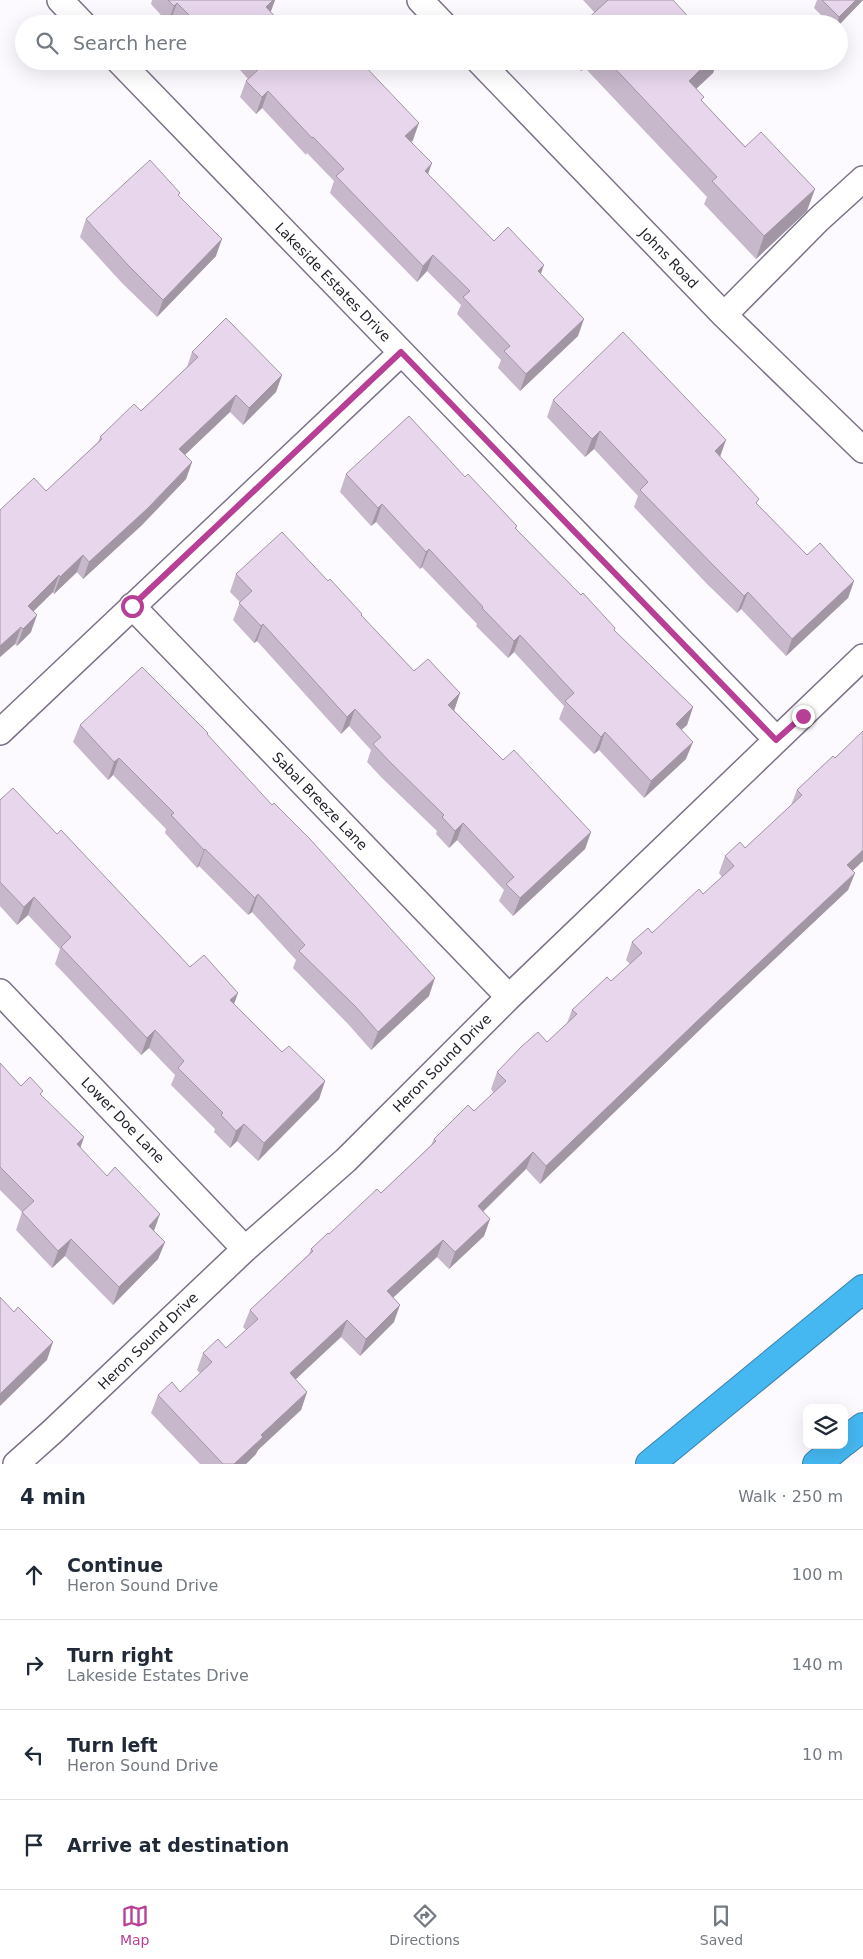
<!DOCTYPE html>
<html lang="en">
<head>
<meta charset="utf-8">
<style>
	:root { --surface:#fff; --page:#f6f6f7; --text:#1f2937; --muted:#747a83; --line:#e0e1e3; --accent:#b73f95 }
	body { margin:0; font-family:"DejaVu Sans",sans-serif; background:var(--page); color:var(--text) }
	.controls { position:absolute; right:15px; bottom:15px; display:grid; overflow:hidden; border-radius:10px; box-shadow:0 5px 20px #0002 }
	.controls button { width:45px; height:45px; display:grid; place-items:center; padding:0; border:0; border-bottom:1px solid var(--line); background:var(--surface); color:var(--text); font:25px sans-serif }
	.stop { position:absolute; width:15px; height:15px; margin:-11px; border:4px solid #b73f95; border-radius:50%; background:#fff }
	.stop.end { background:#b73f95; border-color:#fff; box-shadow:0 1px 5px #0008 }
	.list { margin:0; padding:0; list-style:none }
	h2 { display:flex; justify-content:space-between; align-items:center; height:65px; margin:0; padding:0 20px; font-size:21px }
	h2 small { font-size:16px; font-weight:400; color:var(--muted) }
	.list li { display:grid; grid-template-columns:32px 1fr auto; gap:15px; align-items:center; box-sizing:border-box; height:90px; padding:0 20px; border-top:1px solid var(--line) }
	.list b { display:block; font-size:19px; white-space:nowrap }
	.list p { margin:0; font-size:16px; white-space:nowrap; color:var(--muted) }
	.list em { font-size:16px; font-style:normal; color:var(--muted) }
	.icon { flex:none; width:28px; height:28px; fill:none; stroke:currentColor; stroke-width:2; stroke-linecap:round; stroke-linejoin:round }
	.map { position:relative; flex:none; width:863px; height:1464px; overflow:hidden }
	.search { position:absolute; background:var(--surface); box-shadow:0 5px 20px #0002; left:15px; right:15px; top:15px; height:55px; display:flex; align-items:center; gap:12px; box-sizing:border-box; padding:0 18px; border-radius:28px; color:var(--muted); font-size:19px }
	.sheet { height:425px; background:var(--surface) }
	nav { display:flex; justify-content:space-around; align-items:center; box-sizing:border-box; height:70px; border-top:1px solid var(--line); background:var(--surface); font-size:14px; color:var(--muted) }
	nav a { display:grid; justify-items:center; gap:2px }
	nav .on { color:var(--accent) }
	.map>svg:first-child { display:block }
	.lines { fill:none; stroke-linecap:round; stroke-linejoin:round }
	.minor-casing { stroke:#7c7288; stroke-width:28 }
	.highway-casing { stroke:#3982ab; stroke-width:30 }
	.minor { stroke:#fff; stroke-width:25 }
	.highway { stroke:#45b8f2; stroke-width:28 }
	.wall { fill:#c7b8cb }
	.shaded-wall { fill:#a296a5 }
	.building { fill:#e7d6ec; stroke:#a296a5 }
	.route { stroke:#b73f95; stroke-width:6 }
	.labels { text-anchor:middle; stroke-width:4; stroke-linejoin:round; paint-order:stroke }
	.street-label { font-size:14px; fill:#221f27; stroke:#fff }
</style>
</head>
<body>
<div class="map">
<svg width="863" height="1464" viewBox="0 0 863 1464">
	<rect width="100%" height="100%" fill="#fcfaff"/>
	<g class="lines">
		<defs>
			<path id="minor" d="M60,0L83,24
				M420,0L443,24
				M119,61L776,739
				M479,61L724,315L863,450
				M724,315L818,220L863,179
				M132,606L509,997
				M0,732L401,353
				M0,992L245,1249
				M16,1464L53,1431L245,1249L346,1160L509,997L863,657"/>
			<path id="highway" d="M844,1442L863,1427
				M650,1464L863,1289
				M817,1464L840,1445"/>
		</defs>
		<!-- minor casing -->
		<use href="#minor" class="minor-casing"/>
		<!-- highway casing -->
		<use href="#highway" class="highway-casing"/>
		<!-- minor -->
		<use href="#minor" class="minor"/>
		<!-- highway -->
		<use href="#highway" class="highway"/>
	</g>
	<!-- wall -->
	<path class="wall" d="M152,0H275L270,12L282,24H175L171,19L168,23L151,4Z
		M583,0H673L594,12Z
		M817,0H863L839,25V24H830L814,8Z
		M213,61H222L218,66Z
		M232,61H318L413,140L411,142L428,174L494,241L541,274L578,336L520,391L498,368L501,360L457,314L461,305L427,271L417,282L330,193L334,181L307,153L306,155L262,108L256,114L240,97L246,81L248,79Z
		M572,61H717L713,73L696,89L702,101L807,211L756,259L704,204L707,197L585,68L581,71Z
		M179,197L216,256L157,317L122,283L80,237L86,219Z
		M192,352L282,375L276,392L243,425L230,412L185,455L192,462L186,479L142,525L83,579L77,572L54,594L53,592L33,611L31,632L17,646L15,644L0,657V510L46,491L98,442L100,437L141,411L187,367Z
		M553,400L720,457L757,504L807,555L854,581L848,598L786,656L741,609L737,613L707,584L634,507L638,496L594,449L585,457L547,417Z
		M346,474L465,477L517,526L516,529L614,630L693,707L687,725L681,730L686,759L644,798L599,750L594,754L559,719L564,706L514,652L508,658L476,626L477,624L422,567L420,569L376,522L371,526L340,492Z
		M236,574L361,616L414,671L460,693L454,710L503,760L591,832L585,849L513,916L499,901L504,890L457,840L449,848L436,834L437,831L382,778L367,762L371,750L349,726L341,734L257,641L254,643L233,620L240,602L230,592Z
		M80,725L207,735L429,996L371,1050L349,1025L293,968L296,960L252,912L248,915L199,866L197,868L165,833L166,829L113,775L108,780L73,742Z
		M833,756L853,871L855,873L848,890L711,1019L540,1184L526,1169L483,1212L490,1219L484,1236L449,1269L437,1257L393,1297L394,1322L360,1356L341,1337L295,1380L307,1392L301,1410L258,1450L256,1454L246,1464H200L151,1413L158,1395L180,1392L200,1373L197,1370L203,1353L226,1348L246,1330L243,1327L250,1310L309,1254L311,1249L329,1234L381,1193L431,1145L434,1139L474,1111L494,1093L491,1089L497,1072L547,1042L567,1023L572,1010L611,981L630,964L626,960L632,942L652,933L703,894L722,877L719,873L725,856L745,848L791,805L797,790Z
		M0,800L57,834L190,967L234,1004L282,1052L325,1081L319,1099L258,1161L237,1141L230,1148L214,1132L215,1129L171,1085L175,1075L149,1048L141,1055L55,964L60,949L28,915L17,925L0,906Z
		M0,1063L21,1086L41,1095L80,1148L154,1231L165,1242L158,1259L113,1305L65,1256L52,1268L16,1230L22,1212L0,1190Z"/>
	<!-- shaded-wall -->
	<path class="shaded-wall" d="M273,0H275L270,14L266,7Z
		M856,0H863L839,25V24H837L839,17Z
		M177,3L171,19L168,23L174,6Z
		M585,61H587L585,68L581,71Z
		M709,61H717L713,73L681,103L689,81Z
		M268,91L262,108L256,114L262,97Z
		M419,123L413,140L399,153L405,136Z
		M432,163L426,180L425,171Z
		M815,189L807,211L756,259L764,236Z
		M222,239L216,256L157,317L163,300Z
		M433,255L427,271L417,282L423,266Z
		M544,265L538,282V271Z
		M584,319L578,336L520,391L526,374Z
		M282,375L276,392L243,425L249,408Z
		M236,395L230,412L173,466L179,449Z
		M600,431L594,449L585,457L592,439Z
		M726,440L720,457L715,451Z
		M192,462L186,479L142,525L83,579L89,562Z
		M382,504L376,522L371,526L378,508Z
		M429,549L422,567L420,569L426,552Z
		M83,555L77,572L54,594L60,577Z
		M59,575L53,592L22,623L28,606Z
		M854,581L848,598L786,656L792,639Z
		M748,592L741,609L737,613L744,596Z
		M37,615L31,632L17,646L23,629Z
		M263,624L257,641L254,643L261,626Z
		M21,627L15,644L0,657V646Z
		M520,635L514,652L508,658L514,641Z
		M460,693L454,711L448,705Z
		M693,707L687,725L669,741L676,724Z
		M355,709L349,726L341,734L347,717Z
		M605,732L599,750L594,754L601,737Z
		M693,742L686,759L644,798L651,781Z
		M119,758L113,775L108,780L114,762Z
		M463,823L457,840L449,848L455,831Z
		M591,832L585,849L513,916L520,898Z
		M205,849L199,866L197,868L204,850Z
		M863,850V861L841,882L847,865Z
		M855,873L848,890L711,1019L540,1184L546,1166L718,1001Z
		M258,894L252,912L248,915L255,898Z
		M34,897L28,915L17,925L24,907Z
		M435,978L429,996L371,1050L378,1032Z
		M238,993L232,1010L230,1000Z
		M155,1030L149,1048L141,1055L147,1038Z
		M325,1081L319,1099L258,1161L264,1143Z
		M244,1124L237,1141L230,1148L236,1131Z
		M84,1137L78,1155L77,1144Z
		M533,1152L526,1169L471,1223L478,1206Z
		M160,1214L154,1231L149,1226Z
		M490,1219L484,1236L449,1269L455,1252Z
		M71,1239L65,1256L52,1268L58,1251Z
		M443,1240L437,1257L381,1309L387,1291Z
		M165,1242L158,1259L113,1305L119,1287Z
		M400,1305L394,1322L360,1356L366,1339Z
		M347,1320L341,1337L283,1391L290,1373Z
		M53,1342L47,1360L0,1406V1394Z
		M307,1392L301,1410L258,1450L256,1454L246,1464H234L261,1435Z"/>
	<!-- building -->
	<path class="building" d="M168,0H273L266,7L282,24H198L177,3L174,6Z
		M608,0H673L695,24H582Z
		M822,0H856L839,17Z
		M254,61H318L320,64L323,61H360L419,123L405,136L432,163L425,171L494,241L508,227L544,265L538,271L584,319L526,374L504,351L510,346L463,297L470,291L433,255L423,266L336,176L344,169L313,137L312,138L268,91L262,97L246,81L260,68Z
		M608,61H709L689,81L704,97L701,100L745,147L761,132L815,189L764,236L712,181L717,177Z
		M150,160L180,193L178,195L222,239L163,300L128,265L86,219Z
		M226,318L282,375L249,408L236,395L179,449L192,462L148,508L89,562L83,555L60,577L59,575L28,606L37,615L23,629L21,627L0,646V510L34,478L46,491L102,439L100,437L134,404L141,411L198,357L192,352Z
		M623,332L726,440L715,451L759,499L756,503L807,555L820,543L854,581L792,639L748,592L744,596L714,566L640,490L648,482L600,431L592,439L553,400Z
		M409,416L465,477L468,474L517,526L515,528L581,595L583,593L615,628L614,630L693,707L676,724L693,742L651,781L605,732L601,737L565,701L574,693L520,635L514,641L482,608L483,607L429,549L426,552L382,504L378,508L346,474Z
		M282,532L328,581L330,579L362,614L361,615L414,671L428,659L460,693L448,705L503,760L514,750L591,832L520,898L506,884L514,877L463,823L455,831L442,817L444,815L388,760L373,744L381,737L355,709L347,717L263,624L261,626L239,603L252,591L236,574Z
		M142,667L208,733L207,734L272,805L274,803L310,839L435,978L378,1032L356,1007L299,951L305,945L258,894L255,898L205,849L204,850L171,815L174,813L119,758L114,762L80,725Z
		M863,731V850L847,865L855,873L718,1001L546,1166L533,1152L478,1206L490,1219L455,1252L443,1240L387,1291L400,1305L366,1339L347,1320L290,1373L307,1392L261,1435L263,1437L234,1464H223L158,1395L172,1382L180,1392L212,1362L203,1353L218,1339L226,1348L258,1319L250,1310L313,1251L311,1249L328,1233L329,1234L377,1189L381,1193L436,1141L434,1139L468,1105L474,1111L506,1081L497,1072L521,1047L538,1032L547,1042L577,1014L572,1010L607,977L611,981L642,953L632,942L648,928L652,933L699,889L703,894L734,866L725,856L740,842L745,848L802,795L797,790L833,756L835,758Z
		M13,788L57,834L61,830L190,967L204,955L238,993L230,1000L282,1052L289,1046L325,1081L264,1143L244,1124L236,1131L221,1115L223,1113L178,1068L184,1061L155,1030L147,1038L61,947L71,937L34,897L24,907L0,882V800Z
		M0,1063L21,1086L30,1077L43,1091L40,1094L84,1137L77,1144L107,1176L115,1167L160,1214L149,1226L165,1242L119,1287L71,1239L58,1251L22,1212L34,1201L0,1167Z
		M0,1297L14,1312L18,1307L53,1342L0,1394Z"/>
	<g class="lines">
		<!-- route -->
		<path class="route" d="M132,606L401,352L776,740L803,716"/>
	</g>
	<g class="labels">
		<!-- street labels -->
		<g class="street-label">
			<text transform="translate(669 258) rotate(46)" y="5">Johns Road</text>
			<text transform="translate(333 282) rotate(46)" y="5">Lakeside Estates Drive</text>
			<text transform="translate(320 801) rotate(46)" y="5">Sabal Breeze Lane</text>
			<text transform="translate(442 1063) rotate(-45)" y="5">Heron Sound Drive</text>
			<text transform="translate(123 1120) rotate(46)" y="5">Lower Doe Lane</text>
			<text transform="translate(148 1341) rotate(-44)" y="5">Heron Sound Drive</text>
		</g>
	</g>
</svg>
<div class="controls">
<button><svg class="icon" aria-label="layers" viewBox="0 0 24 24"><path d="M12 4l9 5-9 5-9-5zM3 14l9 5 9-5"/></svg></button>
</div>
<div class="stop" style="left:132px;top:606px"></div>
<div class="stop end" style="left:803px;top:716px"></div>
<div class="search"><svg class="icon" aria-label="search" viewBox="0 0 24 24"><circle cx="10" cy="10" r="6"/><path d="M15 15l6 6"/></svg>Search here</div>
</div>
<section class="sheet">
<h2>4 min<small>Walk · 250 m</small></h2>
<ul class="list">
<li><svg class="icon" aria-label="ahead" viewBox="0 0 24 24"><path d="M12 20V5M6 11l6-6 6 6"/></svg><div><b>Continue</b><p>Heron Sound Drive</p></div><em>100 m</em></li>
<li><svg class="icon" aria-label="right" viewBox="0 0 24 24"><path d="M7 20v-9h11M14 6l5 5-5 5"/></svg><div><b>Turn right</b><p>Lakeside Estates Drive</p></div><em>140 m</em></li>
<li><svg class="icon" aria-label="left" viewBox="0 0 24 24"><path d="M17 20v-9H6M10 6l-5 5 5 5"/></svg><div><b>Turn left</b><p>Heron Sound Drive</p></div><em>10 m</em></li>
<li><svg class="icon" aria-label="arrive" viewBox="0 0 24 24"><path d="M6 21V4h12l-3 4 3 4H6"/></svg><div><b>Arrive at destination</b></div></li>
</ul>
</section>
<nav>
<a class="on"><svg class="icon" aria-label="map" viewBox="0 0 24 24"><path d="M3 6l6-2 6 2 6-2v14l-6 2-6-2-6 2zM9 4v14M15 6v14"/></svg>Map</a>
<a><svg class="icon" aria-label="directions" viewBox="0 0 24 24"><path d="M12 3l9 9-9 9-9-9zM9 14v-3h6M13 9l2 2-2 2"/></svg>Directions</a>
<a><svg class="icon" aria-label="saved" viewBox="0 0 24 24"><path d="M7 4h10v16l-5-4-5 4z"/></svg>Saved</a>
</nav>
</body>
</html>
